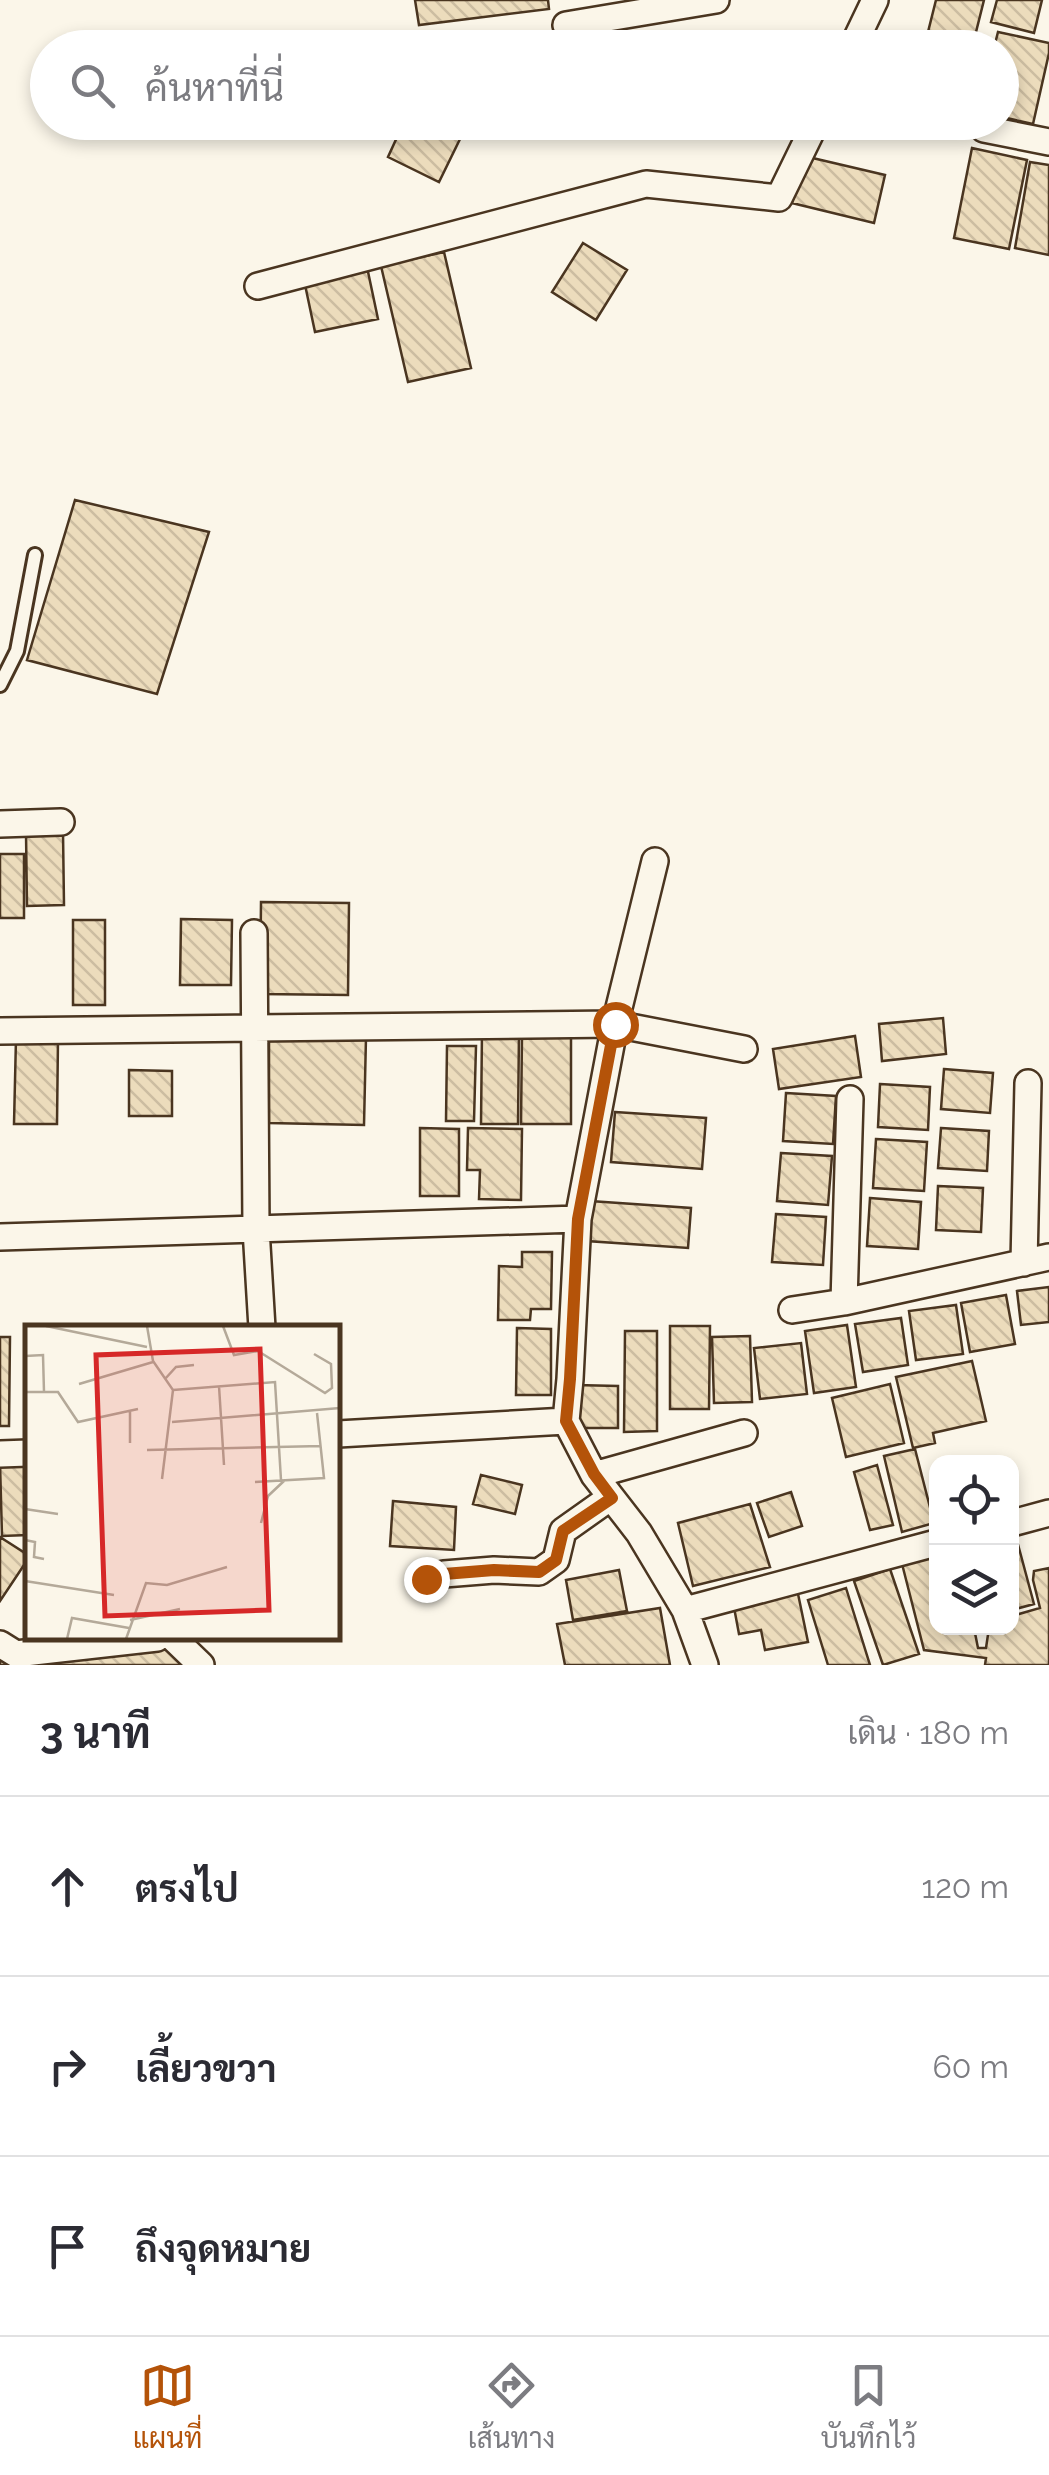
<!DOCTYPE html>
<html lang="th">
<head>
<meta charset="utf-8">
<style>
	:root { --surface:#fff; --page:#f7f7f7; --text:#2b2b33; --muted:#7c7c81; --line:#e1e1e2; --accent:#b45309 }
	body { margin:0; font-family:Raleway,Sarabun,sans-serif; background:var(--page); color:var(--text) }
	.controls { position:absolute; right:30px; bottom:30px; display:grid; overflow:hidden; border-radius:20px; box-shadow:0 5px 15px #0003 }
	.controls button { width:90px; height:90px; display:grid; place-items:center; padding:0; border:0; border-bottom:2px solid var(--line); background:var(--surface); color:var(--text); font:50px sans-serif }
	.stop { position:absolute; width:30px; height:30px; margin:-22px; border:8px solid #b45309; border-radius:50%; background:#fff }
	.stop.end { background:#b45309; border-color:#fff; box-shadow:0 2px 10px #0008 }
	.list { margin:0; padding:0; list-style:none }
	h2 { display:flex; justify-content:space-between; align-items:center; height:130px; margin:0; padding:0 40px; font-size:42px }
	h2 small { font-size:32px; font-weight:400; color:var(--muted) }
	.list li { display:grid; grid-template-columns:65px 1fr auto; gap:30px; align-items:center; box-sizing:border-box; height:180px; padding:0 40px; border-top:2px solid var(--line) }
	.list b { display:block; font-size:38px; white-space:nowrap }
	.list em { font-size:32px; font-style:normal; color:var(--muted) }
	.icon { flex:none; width:55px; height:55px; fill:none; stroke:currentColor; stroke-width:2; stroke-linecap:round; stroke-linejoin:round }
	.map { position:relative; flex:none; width:1049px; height:1665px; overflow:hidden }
	.search { position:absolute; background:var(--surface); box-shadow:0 5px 15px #0003; left:30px; right:30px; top:30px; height:110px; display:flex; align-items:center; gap:25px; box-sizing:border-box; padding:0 35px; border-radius:55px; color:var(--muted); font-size:38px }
	.sheet { height:670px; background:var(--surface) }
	nav { display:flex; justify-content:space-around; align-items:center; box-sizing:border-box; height:140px; border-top:2px solid var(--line); background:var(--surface); font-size:28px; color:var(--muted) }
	nav a { display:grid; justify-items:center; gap:5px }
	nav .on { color:var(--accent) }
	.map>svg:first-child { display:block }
	.building { fill:url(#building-back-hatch); stroke:#4a3520; stroke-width:2.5 }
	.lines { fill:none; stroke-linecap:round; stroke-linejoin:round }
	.service-casing { stroke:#4a3520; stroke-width:18 }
	.minor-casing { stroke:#4a3520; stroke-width:30 }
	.service { stroke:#fbf6e9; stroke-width:12 }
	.minor { stroke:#fbf6e9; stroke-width:25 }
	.route { stroke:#b45309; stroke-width:12 }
	.inset-road { fill:none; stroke:#b4a999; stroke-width:2.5 }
	.view { fill:#d62828; fill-opacity:0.15; stroke:#d62828; stroke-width:5 }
	.inset-edge { fill:none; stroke:#4a3520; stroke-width:5 }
</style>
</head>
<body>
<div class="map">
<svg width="1049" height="1665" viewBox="0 0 1049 1665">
	<defs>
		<pattern id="building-back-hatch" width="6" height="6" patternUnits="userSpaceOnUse" patternTransform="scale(2.5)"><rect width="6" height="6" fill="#ecdcbc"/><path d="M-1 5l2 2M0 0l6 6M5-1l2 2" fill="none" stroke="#ccbda1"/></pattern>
	</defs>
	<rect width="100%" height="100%" fill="#fbf6e9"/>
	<!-- building -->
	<path class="building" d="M415,0H548L549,9L419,25Z
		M936,0H984L972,48H924Z
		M997,0H1042L1034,33L991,22Z
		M998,32L1049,43V53L1033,124L1002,117L1007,98L1002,97V48H994Z
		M585,38L634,47V48H584Z
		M404,122H427L460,139L439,182L388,157Z
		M570,122H620L618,134L569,125Z
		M972,148L1027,160L1009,249L954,238Z
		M804,156L885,175L874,223L792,203Z
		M1030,162L1049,165V255L1015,248Z
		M583,243L627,270L596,320L552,292Z
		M444,252L471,368L408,382L381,266Z
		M367,267L378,319L315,332L304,280Z
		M75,500L209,532L157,694L27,660Z
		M63,832L64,905L27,906L26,833Z
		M0,854H24V918H0Z
		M261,902L349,903L348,995L260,994Z
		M181,919L232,920L231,985H180Z
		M73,920H105V1005H73Z
		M943,1018L946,1054L882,1061L879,1024Z
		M482,1031H519L518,1124H481Z
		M522,1035H571V1124H521Z
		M855,1036L861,1077L779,1089L773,1049Z
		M269,1037H366L364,1125L269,1123Z
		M16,1038L58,1039L57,1124H14Z
		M447,1046H476L474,1121H446Z
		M944,1069L993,1073L990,1113L941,1109Z
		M129,1070L172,1071V1116H129Z
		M880,1084L930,1087L928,1130L878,1127Z
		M786,1093L836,1096L833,1144L783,1141Z
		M615,1112L706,1118L702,1169L611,1162Z
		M420,1128L459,1129V1196H420Z
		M468,1128L522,1129L521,1200L479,1199L480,1170H467Z
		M941,1128L989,1131L987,1171L938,1168Z
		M876,1139L927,1142L924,1191L873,1188Z
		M781,1153L832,1156L828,1205L777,1201Z
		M938,1186L983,1188L981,1232L936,1230Z
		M870,1198L921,1202L918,1249L867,1246Z
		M590,1201L691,1208L688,1248L587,1241Z
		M776,1214L826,1217L823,1265L772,1262Z
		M522,1252H552L551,1309H531L530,1320H498L499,1266L522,1267Z
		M1049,1287V1322L1021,1325L1017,1291Z
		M1006,1295L1015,1344L970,1352L961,1303Z
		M956,1305L963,1354L916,1360L909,1311Z
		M901,1318L908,1365L863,1372L855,1324Z
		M847,1325L856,1387L814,1393L805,1331Z
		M670,1326H710L709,1409H670Z
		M517,1328L551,1329V1395H516Z
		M625,1331H657V1431L624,1432Z
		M750,1336L752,1402L714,1403L712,1337Z
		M0,1337H10L9,1426H0Z
		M801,1343L807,1394L760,1399L754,1348Z
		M972,1361L986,1421L933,1433L935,1443L913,1448L896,1377Z
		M890,1384L904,1443L846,1457L832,1398Z
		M575,1385L618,1386V1428H574Z
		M915,1449L934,1523L902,1532L884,1456Z
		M28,1461V1535L2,1536L0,1463Z
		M877,1465L893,1525L870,1530L854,1472Z
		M481,1475L522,1485L515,1514L473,1504Z
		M791,1492L802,1526L769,1537L757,1503Z
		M393,1501L456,1507L454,1550L390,1546Z
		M750,1504L770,1567L693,1586L678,1523Z
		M0,1537L28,1555V1559L0,1601Z
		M1016,1537L1034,1604L1012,1610V1538Z
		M936,1547V1628H974L978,1648H986L989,1628H1012V1616L1040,1608L1033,1580L1034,1571L1049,1568V1665H985L986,1658L924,1650L900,1556Z
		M890,1569L919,1654L883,1665L854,1581Z
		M619,1570L627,1611L573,1620L566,1580Z
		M846,1588L870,1665H828L808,1600Z
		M797,1589L808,1642L765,1650L761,1630L739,1634L733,1602Z
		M660,1608L670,1665H565L557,1624Z
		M178,1647L180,1665H0V1661Z"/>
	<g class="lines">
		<defs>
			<path id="service" d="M0,685L17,651L35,555"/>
			<path id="minor" d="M566,25L716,0
				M852,48L875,0
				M984,129L1049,142
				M258,286L646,184L779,198L816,122
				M0,824L61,822
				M655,861L615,1024L578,1219L570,1379L566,1421L594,1475L639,1533L685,1610L705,1665
				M254,933L256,1229L262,1328
				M0,1031L615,1024L744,1049
				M0,1237L578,1219
				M1024,1263L1028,1083
				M844,1302L850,1099
				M792,1310L844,1302L1049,1257
				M338,1434L566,1421
				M0,1454L28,1453
				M594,1475L744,1433
				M1012,1523L1049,1513
				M426,1579L444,1574L494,1570L539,1572L556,1560L563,1531L611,1497
				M685,1610L936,1543
				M173,1638L201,1665
				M0,1644L16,1654L157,1638"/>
		</defs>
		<!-- service casing -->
		<use href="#service" class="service-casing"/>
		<!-- minor casing -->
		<use href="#minor" class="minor-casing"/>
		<!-- service -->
		<use href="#service" class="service"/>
		<!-- minor -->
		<use href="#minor" class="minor"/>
	</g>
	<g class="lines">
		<!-- route -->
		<path class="route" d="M426,1579L444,1574L494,1570L539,1572L556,1560L563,1531L612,1498L594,1474L566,1421L570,1379L578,1219L615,1024"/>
	</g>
	<!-- overview -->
	<g transform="translate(25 1325)">
		<rect width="315" height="315" fill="#fbf6e9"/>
		<path class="inset-road" d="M21,1L122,22M122,1L128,36L148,65L137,154M198,1L209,30L233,26L300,68L307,63L306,39L289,29M0,31L18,30L19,67M140,54L151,42L169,40M54,59L128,37M194,61L199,140M148,65L250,57L256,155M0,67H33L53,97L113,84M105,86V118M147,97L315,83M122,125L296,121M230,157L299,153L292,88M0,184L33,189M236,198L243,171L260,155M0,215L10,217L9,232L19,234M0,256L89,270M105,295L155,284M42,314L47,293L104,303M101,314L121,258L142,260L202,242"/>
		<path class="view" d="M235,24L244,285L80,291L71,30Z"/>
		<rect width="315" height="315" class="inset-edge"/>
	</g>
</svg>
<div class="controls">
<button><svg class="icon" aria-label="locate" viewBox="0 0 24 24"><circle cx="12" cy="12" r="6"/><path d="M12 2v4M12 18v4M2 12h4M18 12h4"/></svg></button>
<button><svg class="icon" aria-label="layers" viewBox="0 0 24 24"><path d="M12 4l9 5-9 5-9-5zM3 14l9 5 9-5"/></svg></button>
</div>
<div class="stop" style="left:615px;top:1024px"></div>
<div class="stop end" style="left:426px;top:1579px"></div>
<div class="search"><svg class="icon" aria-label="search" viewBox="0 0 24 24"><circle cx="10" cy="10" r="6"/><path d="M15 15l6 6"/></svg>ค้นหาที่นี่</div>
</div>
<section class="sheet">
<h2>3 นาที<small>เดิน · 180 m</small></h2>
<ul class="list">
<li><svg class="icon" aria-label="ahead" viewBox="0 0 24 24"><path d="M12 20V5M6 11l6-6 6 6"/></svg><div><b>ตรงไป</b></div><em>120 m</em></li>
<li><svg class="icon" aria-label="right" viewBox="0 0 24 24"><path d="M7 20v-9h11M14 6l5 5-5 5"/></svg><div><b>เลี้ยวขวา</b></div><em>60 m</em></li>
<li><svg class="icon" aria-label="arrive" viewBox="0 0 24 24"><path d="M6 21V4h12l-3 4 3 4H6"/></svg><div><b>ถึงจุดหมาย</b></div></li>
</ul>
</section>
<nav>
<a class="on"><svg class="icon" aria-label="map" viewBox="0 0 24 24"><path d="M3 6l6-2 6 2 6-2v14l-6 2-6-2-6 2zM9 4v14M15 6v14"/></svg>แผนที่</a>
<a><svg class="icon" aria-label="directions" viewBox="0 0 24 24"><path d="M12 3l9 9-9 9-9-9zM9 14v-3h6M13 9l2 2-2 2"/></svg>เส้นทาง</a>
<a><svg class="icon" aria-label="saved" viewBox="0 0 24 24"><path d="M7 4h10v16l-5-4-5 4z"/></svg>บันทึกไว้</a>
</nav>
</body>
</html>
